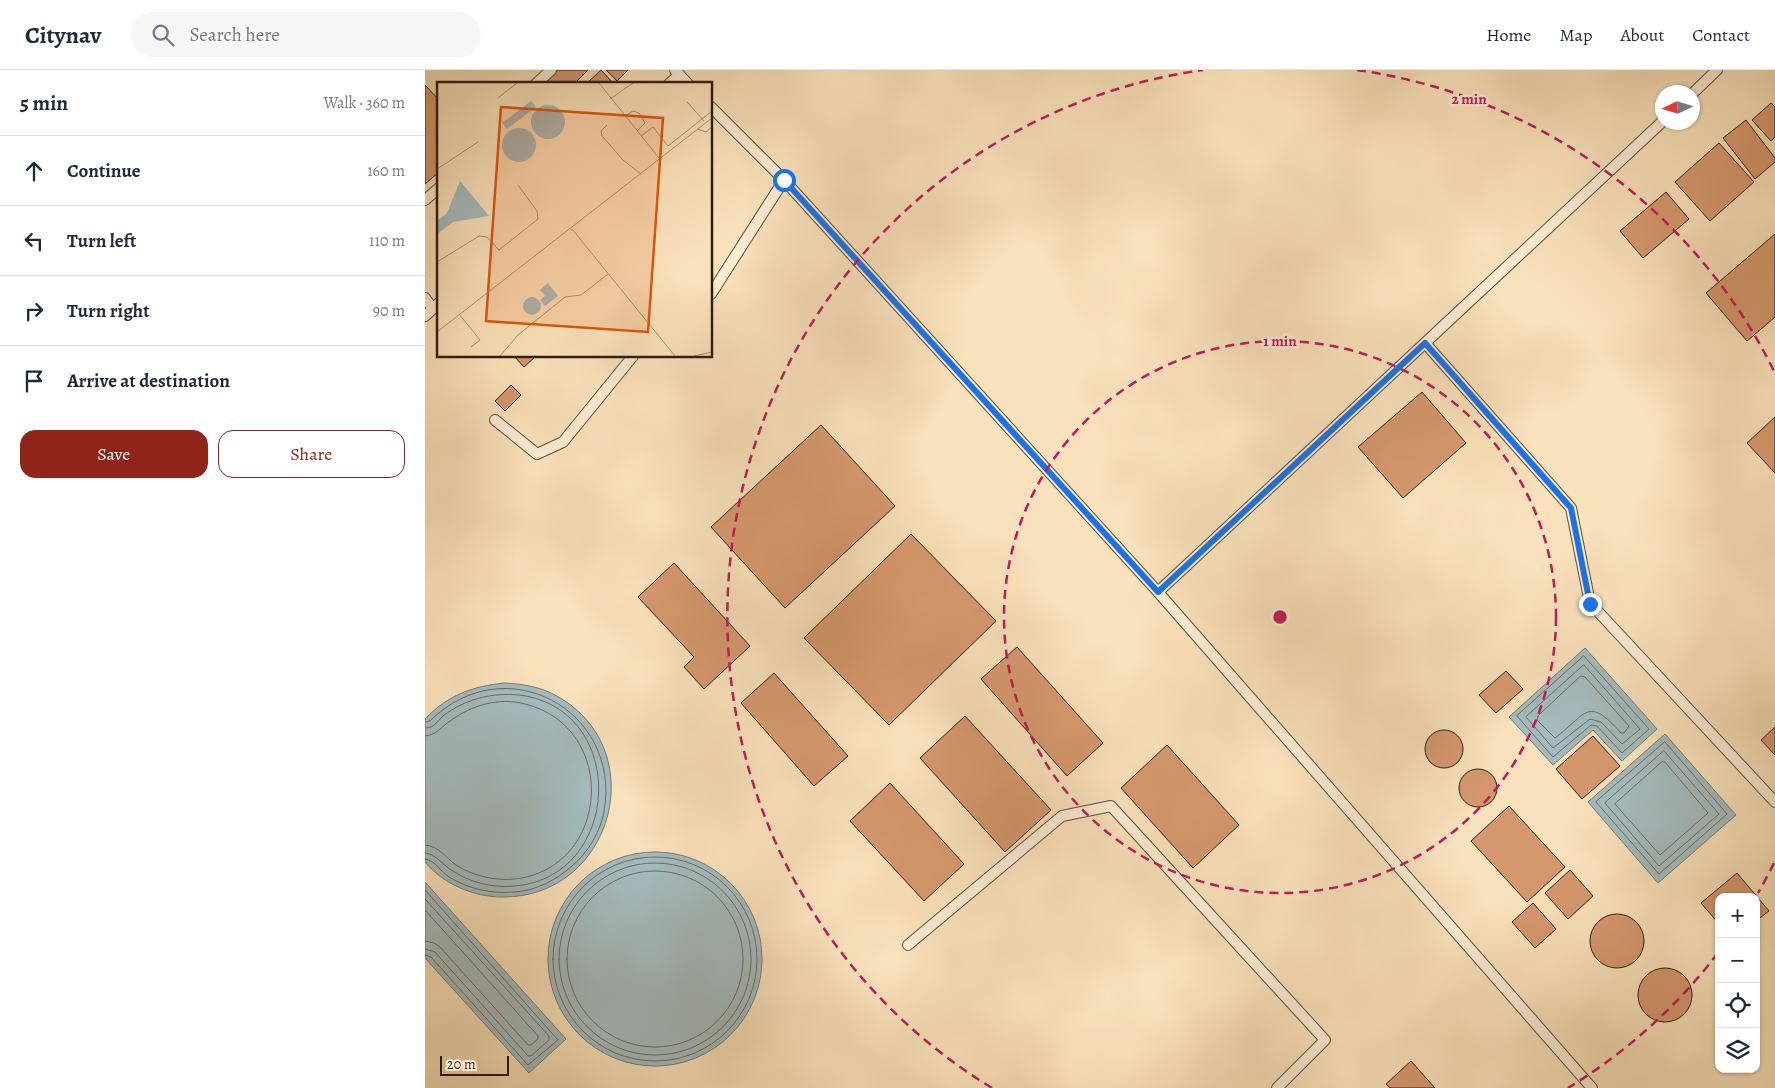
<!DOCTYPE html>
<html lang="en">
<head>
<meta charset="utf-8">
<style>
	:root { --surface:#fff; --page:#f6f6f7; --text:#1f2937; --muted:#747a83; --line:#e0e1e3; --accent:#8f2418 }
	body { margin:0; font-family:Alegreya,serif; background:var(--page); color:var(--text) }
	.controls { position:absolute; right:15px; bottom:15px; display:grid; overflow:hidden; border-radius:10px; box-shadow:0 1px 4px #0004 }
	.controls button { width:45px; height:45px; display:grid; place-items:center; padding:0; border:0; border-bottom:1px solid var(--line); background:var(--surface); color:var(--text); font:25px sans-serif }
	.compass { position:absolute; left:1230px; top:15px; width:45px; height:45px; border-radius:50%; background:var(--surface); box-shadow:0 1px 4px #0004; rotate:266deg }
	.scale { position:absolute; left:15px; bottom:12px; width:69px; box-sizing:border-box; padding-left:5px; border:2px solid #301d0e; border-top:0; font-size:14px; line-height:18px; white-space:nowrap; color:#301d0e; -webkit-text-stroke:4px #fbecd3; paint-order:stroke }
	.stop { position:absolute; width:15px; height:15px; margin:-11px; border:4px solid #1a73e8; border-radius:50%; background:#fff }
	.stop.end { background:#1a73e8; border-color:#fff; box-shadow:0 1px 5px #0008 }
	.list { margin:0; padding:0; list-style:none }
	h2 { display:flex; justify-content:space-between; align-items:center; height:65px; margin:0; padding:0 20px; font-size:21px }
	h2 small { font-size:16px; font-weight:400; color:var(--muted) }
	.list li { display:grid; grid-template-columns:32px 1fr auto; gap:15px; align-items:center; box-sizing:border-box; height:70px; padding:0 20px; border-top:1px solid var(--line) }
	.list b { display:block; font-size:19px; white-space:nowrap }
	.list em { font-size:16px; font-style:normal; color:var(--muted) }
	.actions { display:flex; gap:10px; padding:15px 20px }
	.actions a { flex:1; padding:11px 0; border:1px solid var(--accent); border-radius:15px; text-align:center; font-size:18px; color:var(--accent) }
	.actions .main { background:var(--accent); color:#fff }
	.icon { flex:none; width:28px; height:28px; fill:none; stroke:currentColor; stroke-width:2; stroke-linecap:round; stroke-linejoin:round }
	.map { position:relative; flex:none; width:1350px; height:1018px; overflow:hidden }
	header { display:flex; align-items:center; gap:30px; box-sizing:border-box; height:70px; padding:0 25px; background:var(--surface); border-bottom:1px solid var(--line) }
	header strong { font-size:24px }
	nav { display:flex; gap:28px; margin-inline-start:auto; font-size:18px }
	.search { width:350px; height:45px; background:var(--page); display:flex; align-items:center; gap:12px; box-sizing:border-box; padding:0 18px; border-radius:28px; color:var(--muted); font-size:19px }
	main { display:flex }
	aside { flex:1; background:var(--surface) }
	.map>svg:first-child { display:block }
	.water { fill:#a4babc; stroke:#767b76 }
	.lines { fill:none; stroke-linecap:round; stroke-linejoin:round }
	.shore { stroke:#6a6c65; stroke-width:1 }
	.building { fill:#d5986e; stroke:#301d0e }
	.lane-casing { stroke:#624e39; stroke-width:12 }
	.lane { stroke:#fbecd3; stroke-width:10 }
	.route { stroke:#1a73e8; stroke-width:6 }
	.ring { fill:none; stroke:#c2185b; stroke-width:2.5; stroke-dasharray:9 6 }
	.inset-road { fill:none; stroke:#a99376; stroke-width:1 }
	.view { fill:#df560c; fill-opacity:0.15; stroke:#df560c; stroke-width:2.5 }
	.inset-edge { fill:none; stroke:#301d0e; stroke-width:2.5 }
	.centre { fill:#c2185b; stroke:#fbecd3; stroke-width:2.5 }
	.ring-label { font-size:15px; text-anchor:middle; font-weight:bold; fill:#c2185b; stroke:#fbecd3; stroke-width:5; stroke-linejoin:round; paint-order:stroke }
</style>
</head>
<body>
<header>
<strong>Citynav</strong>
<div class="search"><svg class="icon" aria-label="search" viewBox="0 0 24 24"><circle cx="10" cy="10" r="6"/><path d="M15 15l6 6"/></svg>Search here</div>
<nav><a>Home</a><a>Map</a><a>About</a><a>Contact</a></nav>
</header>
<main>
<aside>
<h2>5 min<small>Walk · 360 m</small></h2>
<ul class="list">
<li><svg class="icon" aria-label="ahead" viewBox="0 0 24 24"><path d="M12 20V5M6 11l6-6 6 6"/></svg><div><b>Continue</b></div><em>160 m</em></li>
<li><svg class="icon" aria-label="left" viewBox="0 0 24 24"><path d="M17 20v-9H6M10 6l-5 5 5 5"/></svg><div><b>Turn left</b></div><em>110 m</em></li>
<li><svg class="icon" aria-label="right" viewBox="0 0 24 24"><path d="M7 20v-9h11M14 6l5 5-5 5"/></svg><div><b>Turn right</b></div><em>90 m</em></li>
<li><svg class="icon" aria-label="arrive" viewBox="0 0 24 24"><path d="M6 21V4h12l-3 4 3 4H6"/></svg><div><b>Arrive at destination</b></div></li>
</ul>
<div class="actions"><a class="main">Save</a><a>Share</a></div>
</aside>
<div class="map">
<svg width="1350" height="1018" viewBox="0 0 1350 1018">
	<rect width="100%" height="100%" fill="#f9e1bb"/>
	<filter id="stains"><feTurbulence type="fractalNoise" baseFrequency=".004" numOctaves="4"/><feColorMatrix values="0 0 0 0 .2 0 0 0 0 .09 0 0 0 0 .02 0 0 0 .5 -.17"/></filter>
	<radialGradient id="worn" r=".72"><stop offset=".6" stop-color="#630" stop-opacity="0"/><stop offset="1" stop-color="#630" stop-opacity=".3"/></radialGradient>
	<!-- water -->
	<path class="water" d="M1160,578L1232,659L1197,691L1168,660L1128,695L1084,647Z
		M80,613C96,614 112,616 128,624C229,675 190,828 77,827C49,827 18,814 0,792V649C23,625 48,616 80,613Z
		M1240,664L1311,745L1233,813L1163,732Z
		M123 889a107 107 0 1 1 214 0a107 107 0 1 1-214 0Z
		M0,812L141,969L104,1003L0,888Z"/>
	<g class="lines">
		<!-- shore -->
		<path class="shore" d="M1159,586L1224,659L1197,683L1172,656L1166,655L1128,687L1092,646Z
			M1159,595L1215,659L1197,674L1176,652L1165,649L1128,678L1101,647Z
			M1156,606L1160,607L1204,656L1199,663H1196C1162,625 1162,644 1130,668L1112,650L1113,646Z
			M0,652L5,651C79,577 197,639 179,742C175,762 163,783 147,796C131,810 111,821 89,822C66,824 44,819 24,807C16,802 10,790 0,789
			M0,658C9,658 12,652 18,646C41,628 72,621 101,626C204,646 195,807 90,816C68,818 46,813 28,801C18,796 12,784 0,783
			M0,666C12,665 16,657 25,651C47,635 74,627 100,634C194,657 186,798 90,809C70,811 48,806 31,795C21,788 14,776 0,775
			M1240,672L1302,744L1234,804L1171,732Z
			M1239,681L1294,744L1234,796L1180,733Z
			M1237,692H1240L1283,743L1235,785L1190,734Z
			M128 889a102 102 0 1 1 204 0a102 102 0 1 1-204 0Z
			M134 889a96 96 0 1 1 192 0a96 96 0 1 1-192 0Z
			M142 889a88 88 0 1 1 176 0a88 88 0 1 1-176 0Z
			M0,820L133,970L103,995L6,887L0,885
			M0,829L124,966V970L106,986H103L10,882L0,879
			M0,840L113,966V969L106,975H103L15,877L9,873L0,871"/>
	</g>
	<!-- building -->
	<path class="building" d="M133,0H163L149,14H119Z
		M176,0L189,14H161Z
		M181,0H203L192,11Z
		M0,15L14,30V102L0,114Z
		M1346,33L1350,37V67L1346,71L1327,50Z
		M1321,50L1350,88V92L1330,109L1298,68Z
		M1294,73L1329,112L1285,151L1250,112Z
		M1241,122L1264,149L1218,188L1195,161Z
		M1350,164V247L1322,271L1281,223Z
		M89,286H111L99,297Z
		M86,315L96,325L80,341L70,331Z
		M997,322L1041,373L978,428L933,377Z
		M1350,347V403L1322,373Z
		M396,355L470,436L360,538L286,457Z
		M486,464L571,551L464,655L379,568Z
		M249,493L325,576L279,619L259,597L269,587L213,527Z
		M592,577L678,673L642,706L556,609Z
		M1081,601L1098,619L1071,643L1054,625Z
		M349,603L423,686L389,716L316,633Z
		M540,646L626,740L580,782L495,688Z
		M1350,657V685L1336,670Z
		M1000 679a19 19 0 1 1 38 0a19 19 0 1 1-38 0Z
		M1168,666L1195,696L1157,729L1131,699Z
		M742,675L814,755L768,798L696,718Z
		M1034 718a19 19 0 1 1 38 0a19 19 0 1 1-38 0Z
		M465,713L539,794L499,831L425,751Z
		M1084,736L1140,797L1102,832L1046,771Z
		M1145,800L1168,826L1143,849L1120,823Z
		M1312,803L1344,841L1331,851V827H1294V854L1276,833Z
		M1108,833L1131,859L1110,878L1087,852Z
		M1165 871a27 27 0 1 1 54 0a27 27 0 1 1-54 0Z
		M1213 925a27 27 0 1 1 54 0a27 27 0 1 1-54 0Z
		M986,991L1010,1018H965L961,1014Z"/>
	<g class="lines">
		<defs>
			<path id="lane" d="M250,0L263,14
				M111,14L126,0
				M244,14L254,5
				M1268,23L1292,0
				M286,37L359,110L733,522L1167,1018
				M0,130L14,118
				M286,224L359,110
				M0,228L8,239
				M0,246L14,233
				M1000,273L1146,438L1165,533L1350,732
				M70,350L112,384L138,372L208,286
				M733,522L1238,51
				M483,875L637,746L686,736L900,970L852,1018"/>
		</defs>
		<!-- lane casing -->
		<use href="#lane" class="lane-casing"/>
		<!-- lane -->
		<use href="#lane" class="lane"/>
	</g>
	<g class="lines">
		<!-- route -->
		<path class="route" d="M359,110L733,522L1000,273L1146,438L1165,534"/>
	</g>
	<!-- distance rings -->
	<g class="ring">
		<circle cx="855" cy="547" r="276"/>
		<path d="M1349 793A552 552 0 0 1 1333 823M1293 883A552 552 0 0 1 1143 1018M567 1018A552 552 0 0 1 778 0M932 0A552 552 0 0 1 1349 301"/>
	</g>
	<!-- overview -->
	<g transform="translate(12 12)">
		<rect width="275" height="275" fill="#f9e1bb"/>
		<path d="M94,19L99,25L70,47L65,41ZM94 40a17 17 0 1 1 34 0a17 17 0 1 1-34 0ZM65 63a17 17 0 1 1 34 0a17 17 0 1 1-34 0ZM23,99L52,134L16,140L0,152V139L10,131ZM111,201L121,214L108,224L103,218L108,214L103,208ZM86 224a9 9 0 1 1 18 0a9 9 0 1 1-18 0Z" fill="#a4babc"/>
		<path class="inset-road" d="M162,1L222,76M61,16L80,1M173,17L196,1M250,20L267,39M188,34L196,29L202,31L208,41L200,49M170,43L164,49L165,54L186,78L204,92M261,47L269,50L275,45M204,54L216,45L231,64L275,29M0,87L41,60M135,147L238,274M0,180L42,154L50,155L62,168L101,137L100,129L81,103M22,232L43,258L34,265M0,250L275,36M63,274L81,253L128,215L144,213L171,192M257,274L275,270"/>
		<path class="view" d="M64,25L226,36L211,250L49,239Z"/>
		<rect width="275" height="275" class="inset-edge"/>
	</g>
	<circle cx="855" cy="547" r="8" class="centre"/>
	<g class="ring-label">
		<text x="1044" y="34">2 min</text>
		<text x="855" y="276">1 min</text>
	</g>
	<rect width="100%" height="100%" filter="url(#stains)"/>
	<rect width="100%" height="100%" fill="url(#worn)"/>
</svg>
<div class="controls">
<button>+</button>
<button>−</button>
<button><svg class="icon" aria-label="locate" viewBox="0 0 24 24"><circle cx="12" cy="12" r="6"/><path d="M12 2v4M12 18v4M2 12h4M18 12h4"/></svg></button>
<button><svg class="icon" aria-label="layers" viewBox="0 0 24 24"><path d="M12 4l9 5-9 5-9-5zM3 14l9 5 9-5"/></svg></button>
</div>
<svg class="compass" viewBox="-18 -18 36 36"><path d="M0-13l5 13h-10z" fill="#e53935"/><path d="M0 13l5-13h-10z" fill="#747a83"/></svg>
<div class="scale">20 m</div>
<div class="stop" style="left:359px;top:110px"></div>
<div class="stop end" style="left:1165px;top:534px"></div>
</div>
</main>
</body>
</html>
